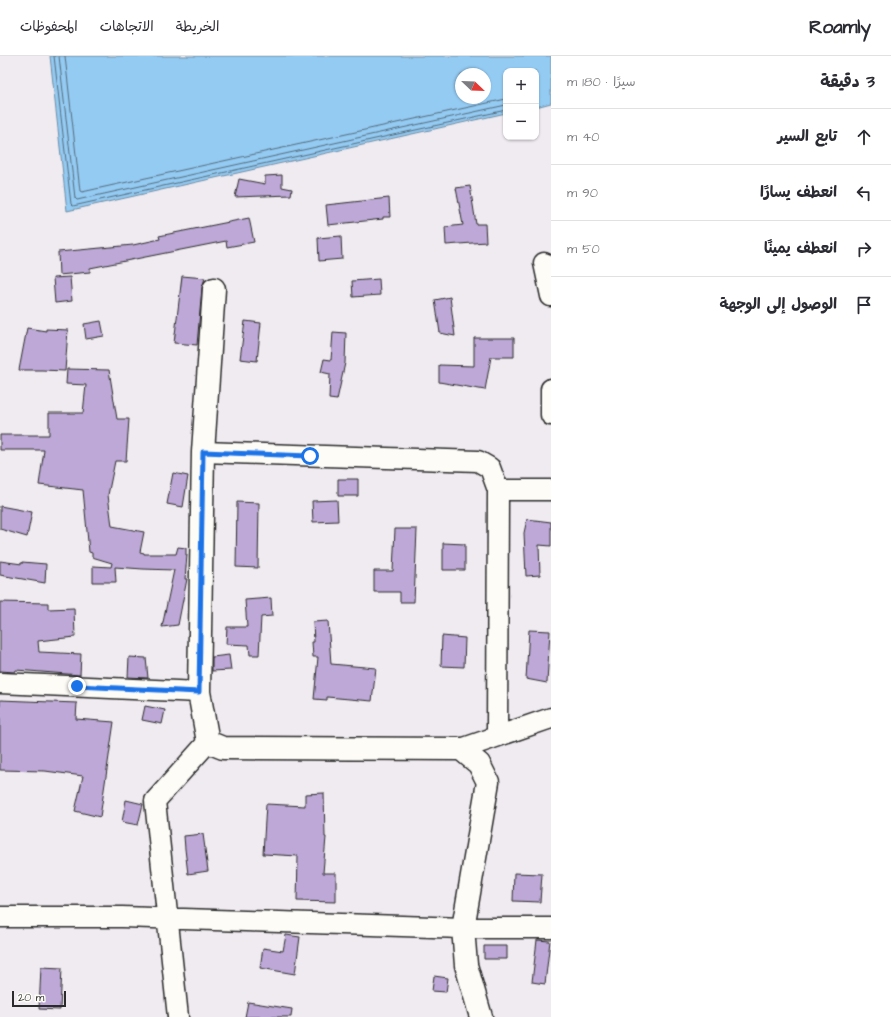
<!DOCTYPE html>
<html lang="ar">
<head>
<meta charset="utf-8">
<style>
	:root { --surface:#fff; --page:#f7f7f7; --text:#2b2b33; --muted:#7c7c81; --line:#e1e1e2 }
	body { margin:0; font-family:"Architects Daughter","Playpen Sans Arabic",sans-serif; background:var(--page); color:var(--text); direction:rtl }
	.controls { position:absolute; right:12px; top:12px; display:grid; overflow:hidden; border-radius:8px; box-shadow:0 1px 3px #0004 }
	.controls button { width:36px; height:36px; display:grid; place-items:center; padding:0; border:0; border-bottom:1px solid var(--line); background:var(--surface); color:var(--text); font:20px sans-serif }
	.compass { position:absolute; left:455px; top:12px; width:36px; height:36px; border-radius:50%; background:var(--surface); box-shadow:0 1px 3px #0004; rotate:113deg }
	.scale { position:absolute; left:12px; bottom:10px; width:54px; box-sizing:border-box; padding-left:4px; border:2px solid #2b2b2b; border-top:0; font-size:11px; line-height:14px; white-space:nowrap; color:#2b2b2b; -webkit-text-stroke:3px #fdfcf7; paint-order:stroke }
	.stop { position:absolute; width:12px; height:12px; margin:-9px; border:3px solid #1a73e8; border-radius:50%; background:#fff }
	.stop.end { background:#1a73e8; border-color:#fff; box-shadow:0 1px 4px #0008 }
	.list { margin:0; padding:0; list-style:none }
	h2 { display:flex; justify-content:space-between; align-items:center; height:52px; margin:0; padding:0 16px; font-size:17px }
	h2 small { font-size:13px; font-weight:400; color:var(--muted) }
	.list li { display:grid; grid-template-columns:26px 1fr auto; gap:12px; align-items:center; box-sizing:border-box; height:56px; padding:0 16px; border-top:1px solid var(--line) }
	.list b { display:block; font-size:15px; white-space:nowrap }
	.list em { font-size:13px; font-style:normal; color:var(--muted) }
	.icon { flex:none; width:22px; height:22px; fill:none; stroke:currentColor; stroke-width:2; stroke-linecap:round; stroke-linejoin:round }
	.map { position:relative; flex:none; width:551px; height:961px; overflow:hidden; direction:ltr }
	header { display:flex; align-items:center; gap:24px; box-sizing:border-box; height:56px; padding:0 20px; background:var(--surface); border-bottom:1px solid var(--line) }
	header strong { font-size:19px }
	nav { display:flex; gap:22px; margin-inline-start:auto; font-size:14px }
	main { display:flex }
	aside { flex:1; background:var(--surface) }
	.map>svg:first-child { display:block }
	.water { fill:#94cbf3; stroke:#6a8ba3; fill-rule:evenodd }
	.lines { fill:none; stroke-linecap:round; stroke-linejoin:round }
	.shore { stroke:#556b7b; stroke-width:1 }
	.building { fill:#bda8d7; stroke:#2b2b2b }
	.street-casing { stroke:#2b2b2b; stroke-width:23 }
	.secondary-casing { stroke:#2b2b2b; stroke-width:25 }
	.street { stroke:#fdfcf7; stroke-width:20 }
	.secondary { stroke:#fdfcf7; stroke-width:22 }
	.route { stroke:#1a73e8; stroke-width:5 }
</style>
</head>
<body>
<header>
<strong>Roamly</strong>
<nav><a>الخريطة</a><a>الاتجاهات</a><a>المحفوظات</a></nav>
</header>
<main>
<aside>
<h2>3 دقيقة<small>سيرًا · 180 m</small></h2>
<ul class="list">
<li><svg class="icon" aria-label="ahead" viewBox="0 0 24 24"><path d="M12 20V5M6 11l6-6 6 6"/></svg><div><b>تابع السير</b></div><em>40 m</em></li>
<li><svg class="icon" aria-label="left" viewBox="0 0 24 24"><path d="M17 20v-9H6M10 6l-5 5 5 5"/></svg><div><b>انعطف يسارًا</b></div><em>90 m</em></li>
<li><svg class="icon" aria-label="right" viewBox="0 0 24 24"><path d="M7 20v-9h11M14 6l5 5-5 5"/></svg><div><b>انعطف يمينًا</b></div><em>50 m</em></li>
<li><svg class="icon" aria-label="arrive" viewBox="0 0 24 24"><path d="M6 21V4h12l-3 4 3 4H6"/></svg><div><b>الوصول إلى الوجهة</b></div></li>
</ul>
</aside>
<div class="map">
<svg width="551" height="961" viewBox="0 0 551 961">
	<rect width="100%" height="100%" fill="#f0ebf1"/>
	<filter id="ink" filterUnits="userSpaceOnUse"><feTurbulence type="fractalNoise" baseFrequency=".025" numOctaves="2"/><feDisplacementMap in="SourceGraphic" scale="8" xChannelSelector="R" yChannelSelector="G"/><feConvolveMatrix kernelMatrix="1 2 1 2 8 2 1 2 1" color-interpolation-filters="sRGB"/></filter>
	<g filter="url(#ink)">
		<!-- water -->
		<path class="water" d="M50,0H551V47L536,51V15H506V57L67,155ZM461,18H485V42H461Z"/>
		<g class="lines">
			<!-- shore -->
			<path class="shore" d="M54,0L71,148L73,150L506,54
				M59,0L75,142L77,144L506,49
				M65,0L80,135L82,136L506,43"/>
		</g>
		<!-- building -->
		<path class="building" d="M282,119V131L292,133L291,139L235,141L239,123L265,128V120Z
			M470,130L476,168H485L486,186L446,189L445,171L463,169L456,132Z
			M389,142L390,161H383V163L328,169L326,149Z
			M249,162L254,186L227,191L226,185L90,212V216L59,219L58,196L133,189L160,183L159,180Z
			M341,180L342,203L319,205L318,182Z
			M182,220L205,222L202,232L197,289L174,287Z
			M70,221L72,245L55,247L53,222Z
			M379,223L380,239L353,241L352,225Z
			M450,241L455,280L440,277L435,244Z
			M101,265L104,280L86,283L84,268Z
			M245,265L261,267L257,305L240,303Z
			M27,272L46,275V273L68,274L65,315L42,314H19Z
			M333,276L346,277L345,307L337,344L329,343L330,318L321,316L324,303L331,304Z
			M474,282H514V301H491L485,334L439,326V309L474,310Z
			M67,313L109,314L117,363H129L126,405H115L108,439L112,470L144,476L140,496L144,497V498H176L178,491L186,492V499H187L185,523H187L178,569L162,571L174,514L143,513L115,511L116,526H93V510L111,511L112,507L92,501V497L89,496L83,434L39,429L44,394H0V379H49V357H83L86,329L66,328Z
			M173,417L188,420L183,451L167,448Z
			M338,423H358V440H338Z
			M337,444L338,465L313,466L312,445Z
			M237,446L259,447L258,512L236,511Z
			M0,450L32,456L27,481L0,473Z
			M527,463L551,466V490L539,489L540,519L526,520L524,477Z
			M395,473H417L414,546H400V536H374V515H393Z
			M443,487L465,488V514H443Z
			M0,505L22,508V506L46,508L45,527L0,519Z
			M271,542L272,560L261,561L259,599H250L249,589L226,588L227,571H247L245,544Z
			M0,546L48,547V553L74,552L75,581L38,585L39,596L81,598L80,619L16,614L15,616L0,615Z
			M328,565L331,608L376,612L372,645L327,641V644L314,643L318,601H313L312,586H314L313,566Z
			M529,574L550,575L547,627L526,623Z
			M442,580L465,582L464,611L441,610Z
			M229,599L231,614L212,615V601Z
			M129,601L146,602L148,622L128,621Z
			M0,644L77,647L76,663L114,666L100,761L75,755L83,720L45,715L0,714Z
			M145,650L165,654L162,668L142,664Z
			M324,737L325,781H326L323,817H336V846L297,845L298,800L263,798L266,748L305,750V738Z
			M126,744L143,748L138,769L122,766Z
			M203,778L208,815L188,818L185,793L184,780Z
			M514,817L542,818L540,846L513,845Z
			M286,879L300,881L295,918L260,912L263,892L283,895Z
			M537,884L550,885L545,928L532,926Z
			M484,890H507V903H484Z
			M41,911L62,912L60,954L39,953Z
			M434,920L448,922L446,936L432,935Z
			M248,946L292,953L291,961H245Z"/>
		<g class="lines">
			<defs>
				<path id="street" d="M544,207L551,240
					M551,333V359
					M203,396L478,405L490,412L498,434L497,680
					M498,434H551
					M0,627L199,636
					M461,693L551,662
					M0,861H122L463,872H551
					M178,961L155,745L208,686"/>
				<path id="secondary" d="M214,233L203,396L199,636L208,686L223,692L461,693L479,708L488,726L463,872L466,909L481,961"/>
			</defs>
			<!-- street casing -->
			<use href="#street" class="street-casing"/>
			<!-- secondary casing -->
			<use href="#secondary" class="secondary-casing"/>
			<!-- street -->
			<use href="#street" class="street"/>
			<!-- secondary -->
			<use href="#secondary" class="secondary"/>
		</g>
	</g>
	<g class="lines" filter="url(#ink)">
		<!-- route -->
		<path class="route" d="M77,630L199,636L203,396L310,400"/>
	</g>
</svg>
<div class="controls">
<button>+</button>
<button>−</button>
</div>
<svg class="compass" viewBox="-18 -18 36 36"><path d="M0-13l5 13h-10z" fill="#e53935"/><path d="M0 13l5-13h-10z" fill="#7c7c81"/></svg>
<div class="scale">20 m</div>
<div class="stop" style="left:310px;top:400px"></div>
<div class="stop end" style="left:77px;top:630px"></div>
</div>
</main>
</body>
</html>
